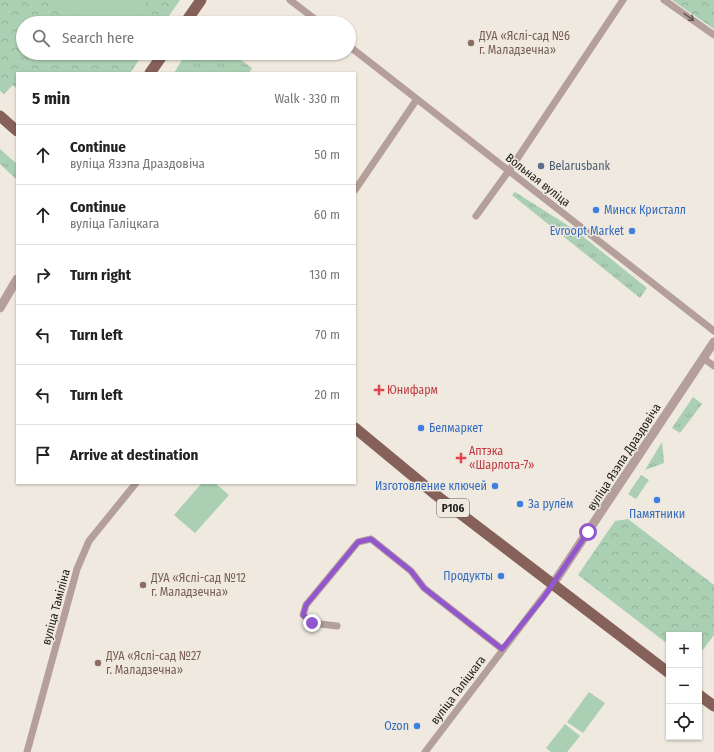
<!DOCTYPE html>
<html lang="en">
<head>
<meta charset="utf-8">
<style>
	:root { --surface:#fff; --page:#f6f6f6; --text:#222; --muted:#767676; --line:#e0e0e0 }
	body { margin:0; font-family:"Fira Sans Condensed",sans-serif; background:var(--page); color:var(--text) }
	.controls { position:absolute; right:12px; bottom:12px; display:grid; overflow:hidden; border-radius:0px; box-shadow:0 1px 3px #0004 }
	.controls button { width:36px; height:36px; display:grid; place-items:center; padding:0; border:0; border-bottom:1px solid var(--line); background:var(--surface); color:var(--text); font:20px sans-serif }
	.stop { position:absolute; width:12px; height:12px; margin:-9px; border:3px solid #9357cd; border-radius:50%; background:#fff }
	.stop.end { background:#9357cd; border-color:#fff; box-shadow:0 1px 4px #0008 }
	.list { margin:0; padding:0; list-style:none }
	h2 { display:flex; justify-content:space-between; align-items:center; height:52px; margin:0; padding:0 16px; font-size:17px }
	h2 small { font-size:13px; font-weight:400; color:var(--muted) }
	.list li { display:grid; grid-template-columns:26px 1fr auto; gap:12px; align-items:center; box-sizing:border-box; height:60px; padding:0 16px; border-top:1px solid var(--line) }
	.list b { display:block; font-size:15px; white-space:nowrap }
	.list p { margin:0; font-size:13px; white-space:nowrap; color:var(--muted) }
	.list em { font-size:13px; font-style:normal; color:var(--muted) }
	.icon { flex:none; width:22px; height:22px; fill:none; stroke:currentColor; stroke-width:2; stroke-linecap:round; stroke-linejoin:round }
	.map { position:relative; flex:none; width:714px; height:752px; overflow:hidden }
	.search { position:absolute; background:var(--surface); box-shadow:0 1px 3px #0004; left:16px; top:16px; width:340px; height:44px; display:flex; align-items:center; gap:10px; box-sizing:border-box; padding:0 14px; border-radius:22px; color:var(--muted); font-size:15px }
	.panel { position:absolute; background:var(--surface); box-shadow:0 1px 3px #0004; left:16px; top:72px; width:340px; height:412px; border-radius:0px }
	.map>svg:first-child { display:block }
	.grass { fill:url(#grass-tufts) }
	.park { fill:url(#park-crowns) }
	.pitch { fill:#aacfb3 }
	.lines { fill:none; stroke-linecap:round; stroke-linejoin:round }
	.minor { stroke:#b59f9a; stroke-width:7 }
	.tertiary { stroke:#b59f9a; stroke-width:9 }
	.primary { stroke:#866159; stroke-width:11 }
	.oneway { stroke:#645955 }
	.route { stroke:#9357cd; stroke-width:5 }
	.education-dot { fill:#8d6e63; stroke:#efe9df; stroke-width:1.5 }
	.service-dot { fill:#5c6f8a; stroke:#efe9df; stroke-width:1.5 }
	.shop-dot { fill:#3f7fe0; stroke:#efe9df; stroke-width:1.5 }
	.health-dot { fill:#e0444e; stroke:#efe9df; stroke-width:1.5 }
	.labels { text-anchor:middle; stroke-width:3; stroke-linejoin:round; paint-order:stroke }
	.shield { fill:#efe9df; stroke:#605c56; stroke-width:1 }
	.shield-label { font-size:11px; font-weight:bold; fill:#22201c }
	.education-label { font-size:12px; fill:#785e54; stroke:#efe9df; text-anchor:start }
	.service-label { font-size:12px; fill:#4e5e75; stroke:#efe9df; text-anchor:start }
	.street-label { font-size:12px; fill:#22201c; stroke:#efe9df }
	.shop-label { font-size:12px; fill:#366cbe; stroke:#efe9df; text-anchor:end }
	.health-label { font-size:12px; fill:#be3a42; stroke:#efe9df; text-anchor:start }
</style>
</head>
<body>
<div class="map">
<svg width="714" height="752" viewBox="0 0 714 752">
	<defs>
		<pattern id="grass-tufts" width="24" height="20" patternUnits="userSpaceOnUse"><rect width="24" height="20" fill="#aacfb3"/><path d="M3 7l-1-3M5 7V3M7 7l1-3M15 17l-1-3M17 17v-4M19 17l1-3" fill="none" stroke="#92b199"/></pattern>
		<pattern id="park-crowns" width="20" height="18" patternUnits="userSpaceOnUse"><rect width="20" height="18" fill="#aacfb3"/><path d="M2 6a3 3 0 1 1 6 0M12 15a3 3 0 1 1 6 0" fill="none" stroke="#92b199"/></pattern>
	</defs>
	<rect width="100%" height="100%" fill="#efe9df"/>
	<!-- grass -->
	<path class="grass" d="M186,53H231L252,68L249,73H174Z
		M0,149L17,164V180L0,164Z
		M515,192L575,230L647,288L640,298L512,195Z
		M693,397L702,404L680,433L672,428Z
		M662,442L664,463L645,470Z
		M641,475L649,480L636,499L628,494Z"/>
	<!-- park -->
	<path class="park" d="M0,0H180L164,23H23V53H144L130,73H17V89L13,85L4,94L0,91Z
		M672,0H714V29Z
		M628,519L714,585V635L699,655V635H669V645L578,575L615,521Z"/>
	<!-- pitch -->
	<path class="pitch" d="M58,0H148L131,23H84L56,2Z
		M202,483H215L229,495L195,533L174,515Z
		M589,692L605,703L583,733L567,722Z
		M565,724L580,736L567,752H551L546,748Z"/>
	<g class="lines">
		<!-- minor -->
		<path class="minor" d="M290,0L320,23
			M664,0L714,35
			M349,46L714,331
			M355,190L417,99
			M476,216L513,165L623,0
			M703,358L714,366
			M337,626L312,623L303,615L306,605L358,542L371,539L411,571L424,588L502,649
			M27,752L77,569L89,541L136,483
			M425,752L553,584"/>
		<!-- tertiary -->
		<path class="tertiary" d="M0,308L17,279
			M553,584L714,342"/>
		<!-- primary -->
		<path class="primary" d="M185,23L201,0
			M150,73L164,53
			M0,116L17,131
			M355,428L436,495L669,673
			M699,695L714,706"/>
	</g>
	<!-- one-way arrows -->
	<defs><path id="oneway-shaft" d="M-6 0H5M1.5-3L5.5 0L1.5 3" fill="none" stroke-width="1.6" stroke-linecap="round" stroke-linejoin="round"/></defs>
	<use class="oneway" href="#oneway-shaft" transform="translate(689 17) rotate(35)"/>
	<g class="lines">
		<!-- route -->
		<path class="route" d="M312,623L303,615L306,605L358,542L371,539L411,571L424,588L502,649L544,597L588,532"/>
	</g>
	<!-- markers -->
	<g class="education-dot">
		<circle cx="471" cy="43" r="4"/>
		<circle cx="143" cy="585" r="4"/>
		<circle cx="98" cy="663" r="4"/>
	</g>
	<circle class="service-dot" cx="541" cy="166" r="4"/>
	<g class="shop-dot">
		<circle cx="596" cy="210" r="4"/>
		<circle cx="632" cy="231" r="4"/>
		<circle cx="421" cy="428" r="4"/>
		<circle cx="495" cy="486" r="4"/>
		<circle cx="657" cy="500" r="4"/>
		<circle cx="520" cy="504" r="4"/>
		<circle cx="501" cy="576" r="4"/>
		<circle cx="417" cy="726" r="4"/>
	</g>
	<g class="health-dot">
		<path d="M377 384h4v4h4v4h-4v4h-4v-4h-4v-4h4z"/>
		<path d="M459 452h4v4h4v4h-4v4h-4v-4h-4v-4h4z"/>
	</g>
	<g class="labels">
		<!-- shield labels -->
		<rect class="shield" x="437" y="499" width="32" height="18" rx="3"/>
		<g class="shield-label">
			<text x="453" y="512">Р106</text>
		</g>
		<!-- education labels -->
		<g class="education-label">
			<text x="479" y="40">ДУА «Яслі-сад №6<tspan x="479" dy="14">г. Маладзечна»</tspan></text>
			<text x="151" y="582">ДУА «Яслі-сад №12<tspan x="151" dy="14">г. Маладзечна»</tspan></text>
			<text x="106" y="660">ДУА «Яслі-сад №27<tspan x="106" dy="14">г. Маладзечна»</tspan></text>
		</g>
		<!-- service labels -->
		<g class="service-label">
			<text x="549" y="170">Belarusbank</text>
		</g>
		<!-- street labels -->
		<g class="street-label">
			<text transform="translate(538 180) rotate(38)" y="4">Вольная вуліца</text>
			<text transform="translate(624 457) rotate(-57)" y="4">вуліца Язэпа Драздовіча</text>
			<text transform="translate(56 607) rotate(-75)" y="4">вуліца Таміліна</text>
			<text transform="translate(458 690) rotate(-53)" y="4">вуліца Галіцкага</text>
		</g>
		<!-- shop labels -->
		<g class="shop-label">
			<text x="604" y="214" text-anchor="start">Минск Кристалл</text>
			<text x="624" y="235">Evroopt Market</text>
			<text x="429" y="432" text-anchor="start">Белмаркет</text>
			<text x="487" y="490">Изготовление ключей</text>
			<text x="528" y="508" text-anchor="start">За рулём</text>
			<text x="657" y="518" text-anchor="middle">Памятники</text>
			<text x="493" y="580">Продукты</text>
			<text x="409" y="730">Ozon</text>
		</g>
		<!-- health labels -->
		<g class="health-label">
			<text x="387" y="394">Юнифарм</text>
			<text x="469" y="455">Аптэка<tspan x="469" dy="14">«Шарлота-7»</tspan></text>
		</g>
	</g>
</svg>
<div class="controls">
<button>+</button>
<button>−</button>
<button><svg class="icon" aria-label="locate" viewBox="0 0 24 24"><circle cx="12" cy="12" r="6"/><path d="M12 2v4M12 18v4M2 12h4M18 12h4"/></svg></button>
</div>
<div class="stop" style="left:588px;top:532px"></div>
<div class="stop end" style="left:312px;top:623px"></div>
<div class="search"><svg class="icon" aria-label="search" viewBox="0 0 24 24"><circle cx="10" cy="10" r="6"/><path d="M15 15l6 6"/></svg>Search here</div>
<section class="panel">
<h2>5 min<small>Walk · 330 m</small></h2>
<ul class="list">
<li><svg class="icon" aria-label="ahead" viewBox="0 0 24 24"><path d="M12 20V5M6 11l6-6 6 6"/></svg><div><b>Continue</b><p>вуліца Язэпа Драздовіча</p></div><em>50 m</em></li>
<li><svg class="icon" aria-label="ahead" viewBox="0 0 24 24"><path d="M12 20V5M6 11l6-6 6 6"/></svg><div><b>Continue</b><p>вуліца Галіцкага</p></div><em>60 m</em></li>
<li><svg class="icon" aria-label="right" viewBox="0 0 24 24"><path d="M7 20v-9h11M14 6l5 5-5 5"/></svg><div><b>Turn right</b></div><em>130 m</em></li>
<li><svg class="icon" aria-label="left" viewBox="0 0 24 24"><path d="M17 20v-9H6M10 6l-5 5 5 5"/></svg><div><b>Turn left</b></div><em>70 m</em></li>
<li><svg class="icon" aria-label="left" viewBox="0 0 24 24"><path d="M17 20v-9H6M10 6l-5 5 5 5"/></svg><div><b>Turn left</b></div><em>20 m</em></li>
<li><svg class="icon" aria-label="arrive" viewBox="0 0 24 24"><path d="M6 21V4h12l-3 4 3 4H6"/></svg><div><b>Arrive at destination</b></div></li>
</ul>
</section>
</div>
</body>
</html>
